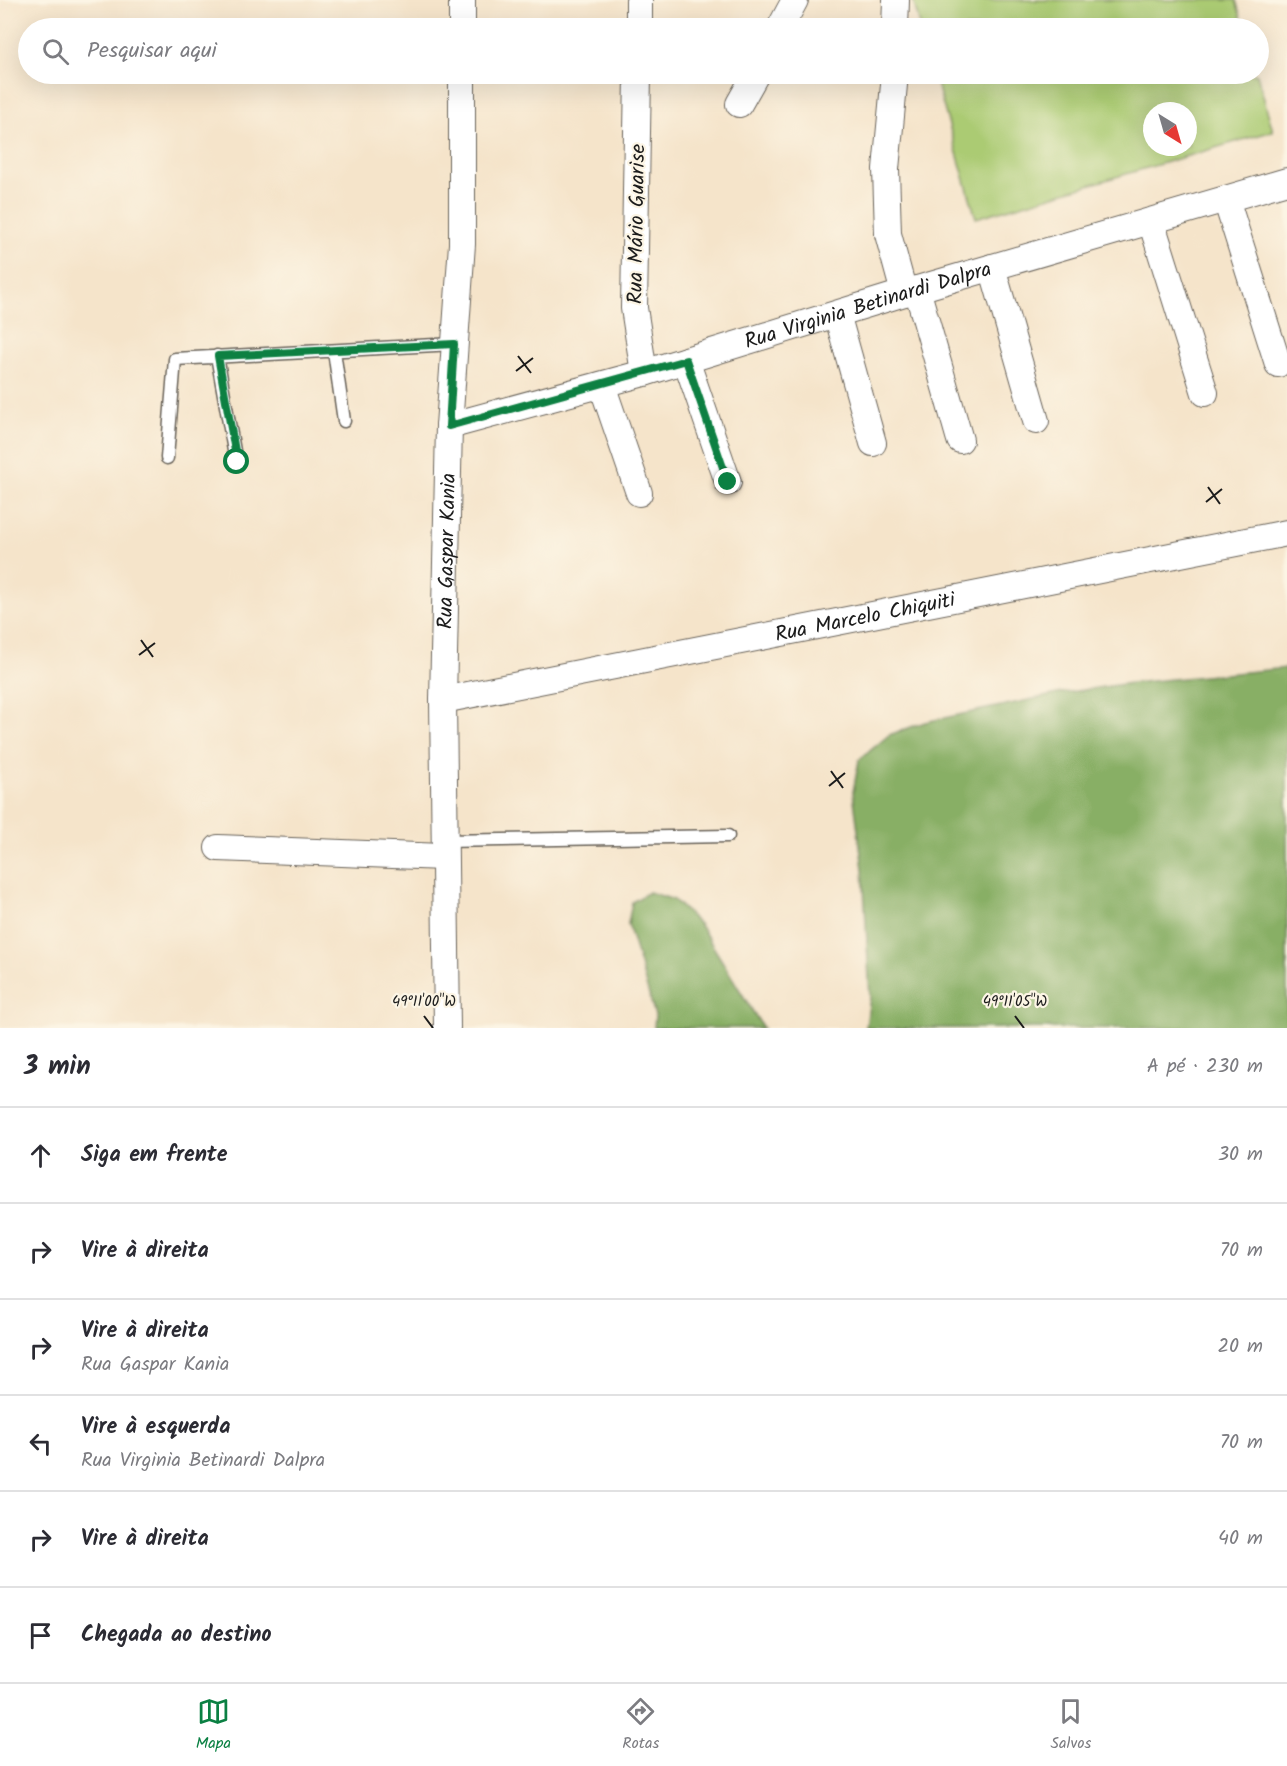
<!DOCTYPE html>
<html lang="pt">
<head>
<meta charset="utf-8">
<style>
	:root { --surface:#fff; --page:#f7f7f7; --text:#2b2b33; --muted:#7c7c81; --line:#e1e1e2; --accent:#0b8043 }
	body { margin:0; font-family:Kalam,sans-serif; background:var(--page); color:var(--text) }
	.compass { position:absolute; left:1143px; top:102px; width:54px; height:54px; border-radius:50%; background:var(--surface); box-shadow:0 6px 24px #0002; rotate:143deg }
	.stop { position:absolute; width:18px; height:18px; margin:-14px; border:4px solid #0b8043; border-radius:50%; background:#fff }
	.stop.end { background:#0b8043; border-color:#fff; box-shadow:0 2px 6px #0008 }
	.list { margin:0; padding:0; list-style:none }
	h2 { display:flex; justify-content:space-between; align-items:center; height:78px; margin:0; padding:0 24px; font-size:26px }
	h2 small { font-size:20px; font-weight:400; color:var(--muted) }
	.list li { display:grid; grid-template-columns:39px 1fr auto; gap:18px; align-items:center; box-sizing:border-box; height:96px; padding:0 24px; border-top:2px solid var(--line) }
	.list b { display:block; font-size:22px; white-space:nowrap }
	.list p { margin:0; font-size:20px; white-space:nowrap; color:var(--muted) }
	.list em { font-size:20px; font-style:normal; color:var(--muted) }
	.icon { flex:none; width:33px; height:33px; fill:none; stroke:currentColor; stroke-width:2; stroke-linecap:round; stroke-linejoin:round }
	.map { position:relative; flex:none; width:1287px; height:1028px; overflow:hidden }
	.search { position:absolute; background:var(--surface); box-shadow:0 6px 24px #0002; left:18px; right:18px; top:18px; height:66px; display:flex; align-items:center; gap:15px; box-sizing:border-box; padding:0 21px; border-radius:33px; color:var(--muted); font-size:22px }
	.sheet { height:654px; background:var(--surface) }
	nav { display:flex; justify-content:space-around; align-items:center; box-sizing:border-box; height:84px; border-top:2px solid var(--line); background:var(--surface); font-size:16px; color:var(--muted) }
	nav a { display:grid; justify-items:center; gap:3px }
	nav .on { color:var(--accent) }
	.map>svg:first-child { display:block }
	.green { fill:#abcb73; stroke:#647448; stroke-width:1.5; fill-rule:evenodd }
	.forest { fill:#88af65; stroke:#526640; stroke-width:1.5 }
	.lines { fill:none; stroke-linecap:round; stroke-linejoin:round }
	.lane-casing { stroke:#686259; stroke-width:15 }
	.street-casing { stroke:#686259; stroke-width:28 }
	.lane { stroke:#fff; stroke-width:12 }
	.street { stroke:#fff; stroke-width:26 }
	.route { stroke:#0b8043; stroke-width:8 }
	.ticks { fill:none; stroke:#1c1c1c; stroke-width:2 }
	.labels { text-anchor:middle; stroke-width:4.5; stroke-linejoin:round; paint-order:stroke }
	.street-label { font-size:21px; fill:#1c1c1c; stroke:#fcf5e5 }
	.ticks-label { font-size:15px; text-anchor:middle; fill:#1c1c1c; stroke:#fcf5e5; stroke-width:4.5; stroke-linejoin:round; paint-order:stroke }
</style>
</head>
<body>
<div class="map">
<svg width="1287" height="1028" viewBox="0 0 1287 1028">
	<rect width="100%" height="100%" fill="#fcf5e5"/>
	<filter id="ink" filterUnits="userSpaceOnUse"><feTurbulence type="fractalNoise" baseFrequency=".0167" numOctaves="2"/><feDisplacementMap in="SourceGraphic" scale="12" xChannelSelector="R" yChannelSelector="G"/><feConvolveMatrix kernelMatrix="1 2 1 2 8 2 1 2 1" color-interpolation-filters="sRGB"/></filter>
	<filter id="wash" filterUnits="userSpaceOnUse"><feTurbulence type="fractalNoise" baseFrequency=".008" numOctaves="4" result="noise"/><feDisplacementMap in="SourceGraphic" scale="24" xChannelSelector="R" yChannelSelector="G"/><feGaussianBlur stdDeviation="1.35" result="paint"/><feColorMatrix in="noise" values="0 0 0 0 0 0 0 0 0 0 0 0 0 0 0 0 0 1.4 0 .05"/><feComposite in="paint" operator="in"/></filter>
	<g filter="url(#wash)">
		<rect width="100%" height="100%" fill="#f5e4ca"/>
		<!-- green -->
		<path class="green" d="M913,0H1236L1244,28H921Z
			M934,74H1257L1273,131L976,218ZM1152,111H1188V147H1152Z"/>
		<!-- forest -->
		<path class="forest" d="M1287,668V1028H866L870,997L863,869L853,792L859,760L889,735L925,722L1062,693L1131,683Z
			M649,892L674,900L700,925L763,1028H654L655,1015L628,924L632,902Z"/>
	</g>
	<g filter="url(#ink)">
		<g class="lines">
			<defs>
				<path id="lane" d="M334,351L344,421
					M217,356L236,462
					M167,458L175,359L454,344
					M443,841L728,836"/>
				<g id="street">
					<path d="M462,28V0"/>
					<path d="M639,28V0"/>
					<path d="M780,28L795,0"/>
					<path d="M895,28L896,0"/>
					<path d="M638,74L634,308L644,373"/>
					<path d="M895,74L886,169L888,234L904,293"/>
					<path d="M739,104L756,74"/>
					<path d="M1226,199L1278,364"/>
					<path d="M1151,221L1205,393"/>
					<path d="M992,267L1036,421"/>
					<path d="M917,289L960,440"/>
					<path d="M837,314L873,443"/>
					<path d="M686,360L728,482"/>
					<path d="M602,385L639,493"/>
					<path id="s1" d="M449,426L644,373L904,293L1287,181"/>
					<path id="s2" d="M443,700L1287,533"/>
					<path d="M218,848L443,857"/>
					<path id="s3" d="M447,1028L443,700L449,426L462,244V74"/>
				</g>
			</defs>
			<!-- lane casing -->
			<use href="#lane" class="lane-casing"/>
			<!-- street casing -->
			<use href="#street" class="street-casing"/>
			<!-- lane -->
			<use href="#lane" class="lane"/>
			<!-- street -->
			<use href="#street" class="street"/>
		</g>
	</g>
	<g class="lines" filter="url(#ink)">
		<!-- route -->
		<path class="route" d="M237,462L218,356L454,344L449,426L686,360L728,482"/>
	</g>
	<!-- ticks -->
	<path class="ticks" d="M518,356L531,373M516,371L533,358M1208,487L1220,504M1206,502L1222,489M141,640L153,657M139,655L155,643M831,771L843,788M829,786L845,773M424,1016L433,1028M1015,1016L1024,1028"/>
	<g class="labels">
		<!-- street labels -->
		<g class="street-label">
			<text transform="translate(636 224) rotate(-89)" y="7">Rua Mário Guarise</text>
			<text dy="7" stroke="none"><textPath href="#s1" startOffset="436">Rua Virginia Betinardi Dalpra</textPath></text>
			<text dy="7" stroke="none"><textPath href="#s3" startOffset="477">Rua Gaspar Kania</textPath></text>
			<text dy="7" stroke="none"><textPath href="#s2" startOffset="430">Rua Marcelo Chiquiti</textPath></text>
		</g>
	</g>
	<g class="ticks-label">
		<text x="424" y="1006">49°11'00"W</text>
		<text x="1015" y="1006">49°11'05"W</text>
	</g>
</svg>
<svg class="compass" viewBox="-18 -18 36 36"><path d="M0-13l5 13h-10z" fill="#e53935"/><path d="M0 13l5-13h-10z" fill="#7c7c81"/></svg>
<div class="stop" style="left:237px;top:462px"></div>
<div class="stop end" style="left:728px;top:482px"></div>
<div class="search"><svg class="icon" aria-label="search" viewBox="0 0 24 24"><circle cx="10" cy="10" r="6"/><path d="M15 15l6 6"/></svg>Pesquisar aqui</div>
</div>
<section class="sheet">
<h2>3 min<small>A pé · 230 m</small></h2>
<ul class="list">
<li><svg class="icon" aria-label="ahead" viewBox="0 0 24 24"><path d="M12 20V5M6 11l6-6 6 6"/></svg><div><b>Siga em frente</b></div><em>30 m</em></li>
<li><svg class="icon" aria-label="right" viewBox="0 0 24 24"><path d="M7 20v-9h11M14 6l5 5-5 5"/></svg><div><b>Vire à direita</b></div><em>70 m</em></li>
<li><svg class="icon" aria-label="right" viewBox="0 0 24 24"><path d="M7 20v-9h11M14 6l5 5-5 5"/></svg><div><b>Vire à direita</b><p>Rua Gaspar Kania</p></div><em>20 m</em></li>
<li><svg class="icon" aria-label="left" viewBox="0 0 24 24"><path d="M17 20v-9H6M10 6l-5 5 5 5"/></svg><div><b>Vire à esquerda</b><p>Rua Virginia Betinardi Dalpra</p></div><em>70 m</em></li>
<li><svg class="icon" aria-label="right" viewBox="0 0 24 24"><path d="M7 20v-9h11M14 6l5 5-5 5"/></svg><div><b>Vire à direita</b></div><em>40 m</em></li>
<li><svg class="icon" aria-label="arrive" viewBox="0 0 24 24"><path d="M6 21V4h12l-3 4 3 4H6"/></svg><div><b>Chegada ao destino</b></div></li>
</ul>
</section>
<nav>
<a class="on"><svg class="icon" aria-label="map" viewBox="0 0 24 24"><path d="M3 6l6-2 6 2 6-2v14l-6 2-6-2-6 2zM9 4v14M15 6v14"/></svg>Mapa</a>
<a><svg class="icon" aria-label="directions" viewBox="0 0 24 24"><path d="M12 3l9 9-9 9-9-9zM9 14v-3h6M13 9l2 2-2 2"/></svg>Rotas</a>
<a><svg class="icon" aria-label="saved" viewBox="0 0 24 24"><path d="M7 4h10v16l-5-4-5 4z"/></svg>Salvos</a>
</nav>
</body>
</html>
